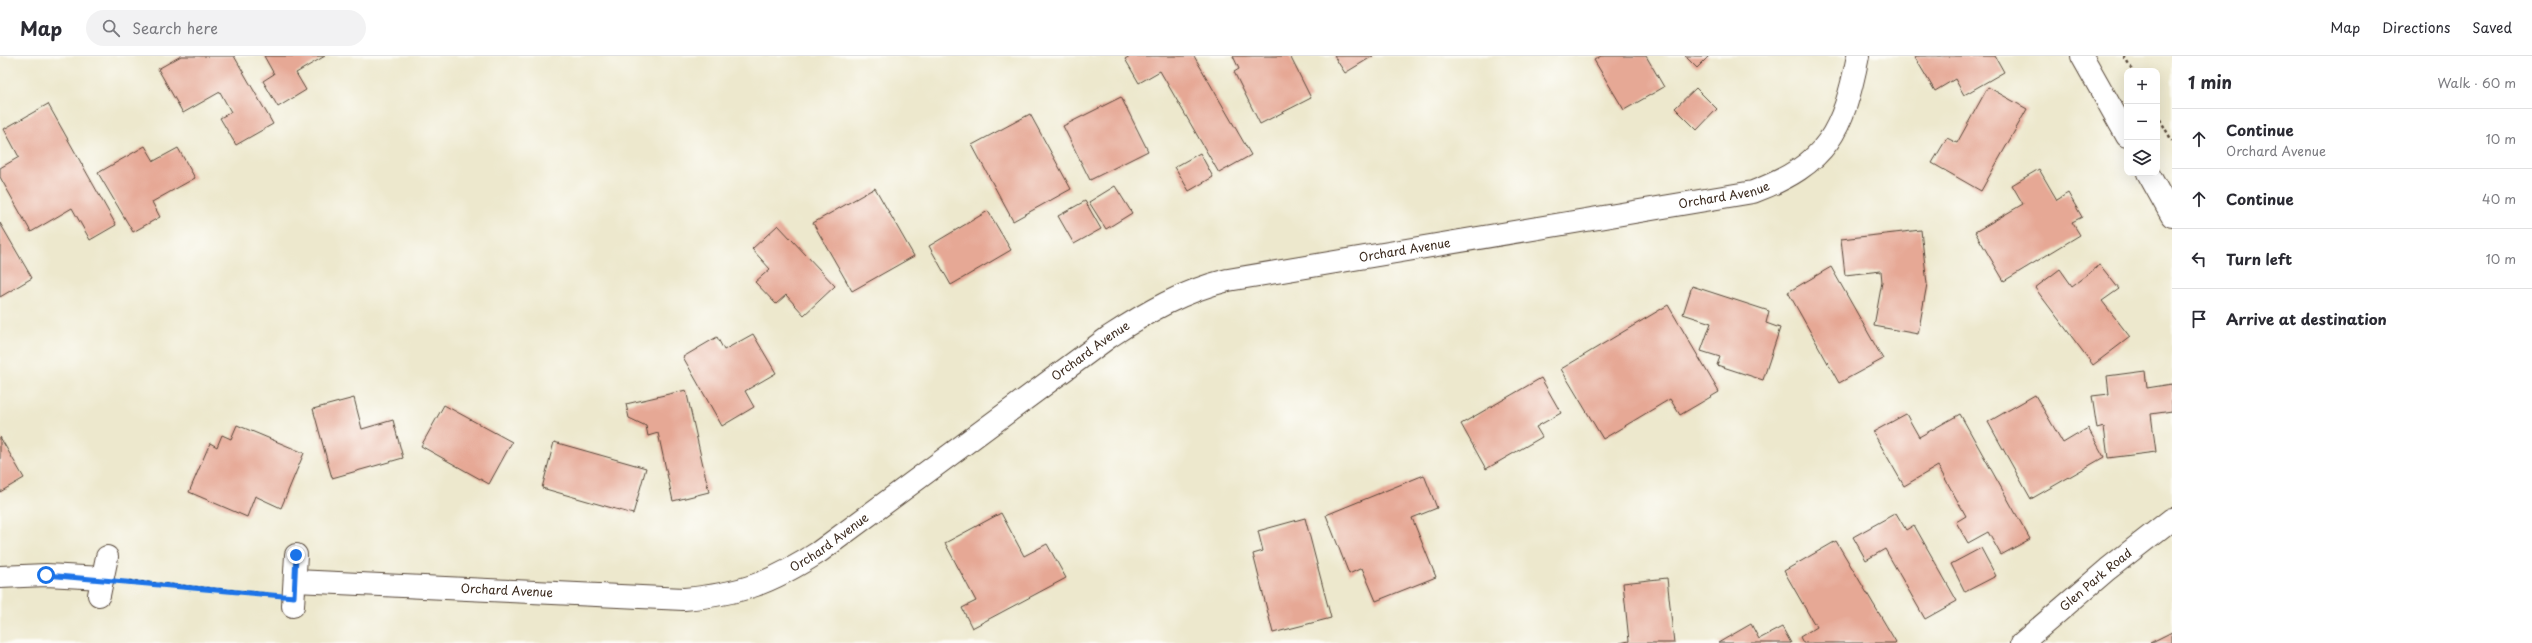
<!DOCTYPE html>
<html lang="en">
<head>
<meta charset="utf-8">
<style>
	:root { --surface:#fff; --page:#f2f2f3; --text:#2b2b33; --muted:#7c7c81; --line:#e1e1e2 }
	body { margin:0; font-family:"Playpen Sans",sans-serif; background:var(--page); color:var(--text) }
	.controls { position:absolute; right:12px; top:12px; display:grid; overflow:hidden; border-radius:8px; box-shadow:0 4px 16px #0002 }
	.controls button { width:36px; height:36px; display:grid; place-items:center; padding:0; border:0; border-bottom:1px solid var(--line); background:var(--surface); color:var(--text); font:20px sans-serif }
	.stop { position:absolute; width:12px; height:12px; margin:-9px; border:3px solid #1a73e8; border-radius:50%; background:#fff }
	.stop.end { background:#1a73e8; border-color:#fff; box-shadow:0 1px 4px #0008 }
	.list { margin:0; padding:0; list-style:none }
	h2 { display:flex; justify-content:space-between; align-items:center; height:52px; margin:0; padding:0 16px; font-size:17px }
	h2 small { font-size:13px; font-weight:400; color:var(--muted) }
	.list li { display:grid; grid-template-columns:26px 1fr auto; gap:12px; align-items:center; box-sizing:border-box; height:60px; padding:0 16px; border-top:1px solid var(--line) }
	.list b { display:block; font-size:15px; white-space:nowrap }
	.list p { margin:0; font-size:13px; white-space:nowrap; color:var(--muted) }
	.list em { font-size:13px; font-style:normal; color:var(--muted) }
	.icon { flex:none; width:22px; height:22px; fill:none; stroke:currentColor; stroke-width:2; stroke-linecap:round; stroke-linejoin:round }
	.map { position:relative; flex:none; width:2172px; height:587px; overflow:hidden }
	header { display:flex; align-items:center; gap:24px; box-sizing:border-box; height:56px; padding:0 20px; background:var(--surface); border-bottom:1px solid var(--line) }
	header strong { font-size:19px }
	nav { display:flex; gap:22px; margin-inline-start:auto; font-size:14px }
	.search { width:280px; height:36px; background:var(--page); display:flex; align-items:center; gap:10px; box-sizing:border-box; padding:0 14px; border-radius:22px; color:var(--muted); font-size:15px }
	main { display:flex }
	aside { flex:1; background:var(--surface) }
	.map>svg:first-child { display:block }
	.building { fill:#e6a895 }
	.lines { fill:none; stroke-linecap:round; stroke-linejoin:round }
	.minor-casing { stroke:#564638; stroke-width:24 }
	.path { stroke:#564638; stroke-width:2.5; stroke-dasharray:3 3; stroke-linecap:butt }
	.minor { stroke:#fff; stroke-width:22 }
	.route { stroke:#1a73e8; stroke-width:5 }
	.labels { text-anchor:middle; stroke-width:4; stroke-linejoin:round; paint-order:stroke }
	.street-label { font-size:12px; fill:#3b2a1e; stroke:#fdfcf7 }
</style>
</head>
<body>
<header>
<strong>Map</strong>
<div class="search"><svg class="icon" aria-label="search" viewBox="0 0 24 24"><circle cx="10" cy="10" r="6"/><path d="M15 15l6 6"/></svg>Search here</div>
<nav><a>Map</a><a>Directions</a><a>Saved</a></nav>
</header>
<main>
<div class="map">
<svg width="2172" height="587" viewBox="0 0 2172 587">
	<rect width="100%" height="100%" fill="#fdfcf7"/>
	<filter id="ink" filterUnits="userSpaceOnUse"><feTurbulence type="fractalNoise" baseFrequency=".025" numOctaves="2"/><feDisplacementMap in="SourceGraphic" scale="8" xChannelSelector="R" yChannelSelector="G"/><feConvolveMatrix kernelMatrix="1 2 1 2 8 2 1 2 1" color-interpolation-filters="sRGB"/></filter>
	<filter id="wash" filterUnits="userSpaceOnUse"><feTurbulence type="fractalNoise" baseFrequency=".012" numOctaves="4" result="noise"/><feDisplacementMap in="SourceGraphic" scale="16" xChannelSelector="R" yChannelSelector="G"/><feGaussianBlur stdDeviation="0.9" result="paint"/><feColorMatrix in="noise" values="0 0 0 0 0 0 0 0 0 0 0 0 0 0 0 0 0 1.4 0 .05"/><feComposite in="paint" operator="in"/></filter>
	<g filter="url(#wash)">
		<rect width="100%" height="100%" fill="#ede8cd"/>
		<g id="blocks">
			<!-- building -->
			<path class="building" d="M181,0H234L273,68L236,89L220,62L231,56L220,36L183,57L158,13Z
				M264,0H325L296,17L306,34L278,51L263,25L274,18Z
				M1130,0H1194L1251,99L1219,117L1160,15L1139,27L1125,3Z
				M1233,0H1290L1311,42L1260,68L1234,16L1239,13Z
				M1334,0H1373L1345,17Z
				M1601,0H1646L1664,31L1624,54L1594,4Z
				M1685,0H1709L1697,12Z
				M1914,0H1995L2004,16L1964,39L1955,23L1935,35Z
				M1988,31L2027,53L1981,135L1932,107L1947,82L1957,87Z
				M1696,32L1717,53L1697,74L1675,52Z
				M1121,41L1148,95L1090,124L1063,70Z
				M48,48L116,169L90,184L72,152L31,176L0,121V112L19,101L4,73Z
				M1030,58L1071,133L1013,165L972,89Z
				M145,90L154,105L178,92L195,122L152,146L160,161L133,176L98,117Z
				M1200,97L1213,121L1189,135L1175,111Z
				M2039,113L2057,144L2068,137L2082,161L2072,166L2080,179L2004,225L1975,176L2023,148L2012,129Z
				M1115,130L1132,157L1106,173L1089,146Z
				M875,132L914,200L852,235L813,167Z
				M1085,145L1101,173L1074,188L1058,160Z
				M988,155L1011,194L951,229L929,190Z
				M0,167L32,222L0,241Z
				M778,169L835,230L804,259L786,239L776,248L755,226L770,213L752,193Z
				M1921,174L1927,228L1918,278L1874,270L1882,226L1881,215L1845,219L1841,183Z
				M2100,209L2119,233L2102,245L2130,281L2093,309L2035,232L2060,213L2072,230Z
				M1831,211L1883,303L1839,327L1788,236Z
				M1692,230L1769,255L1766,267L1780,272L1763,324L1717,309L1720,301L1701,295L1711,267L1683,258Z
				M1668,249L1719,336L1680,359L1670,343L1603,383L1561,313Z
				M753,278L776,317L745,335L754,351L722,370L683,301L717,281L724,294Z
				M2145,315L2147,332L2172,328V355L2151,358L2156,396L2108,402L2104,371L2097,373L2092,340L2109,338L2107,320Z
				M1541,322L1561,357L1536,371L1542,381L1486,413L1461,368Z
				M686,334L709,436L673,445L658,377L648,380L646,370L629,362L626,348Z
				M2035,339L2063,387L2088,372L2104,401L2031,443L1988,366Z
				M354,342L362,373L393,364L403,402L332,422L313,353Z
				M444,349L512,386L489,428L421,390Z
				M1906,358L1919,381L1960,358L2030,483L2001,499L1988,476L1968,487L1956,466L1966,460L1938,410L1904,430L1873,376Z
				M237,369L304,397L281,452L255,440L247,461L189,436L210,387L217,391L222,379L231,383Z
				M0,381L24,422L0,436Z
				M554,386L646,412L633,458L542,432Z
				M1424,419L1437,452L1412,462L1436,521L1376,545L1362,512L1349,518L1326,459Z
				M1001,457L1024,500L1047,488L1066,522L972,572L962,552L976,545L945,487Z
				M1896,457L1906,474L1914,469L1957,545L1925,563L1885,493L1866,504L1853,481Z
				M1305,462L1331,562L1273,577L1253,498L1263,495L1258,475Z
				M1836,485L1896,586L1895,587H1803L1800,581L1816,571L1784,515Z
				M1981,492L1996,520L1965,536L1951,508Z
				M1667,522L1674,587H1620L1629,585L1623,527Z
				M1751,568L1759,583L1782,571L1791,587H1718Z
				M2172,576V587H2150Z"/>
		</g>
	</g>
	<g filter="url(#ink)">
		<use href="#blocks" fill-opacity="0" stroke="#564638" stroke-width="1"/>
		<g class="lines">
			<defs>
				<g id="minor">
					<path d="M2082,0L2127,80"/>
					<path d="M2148,117L2172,160"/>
					<path d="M0,521L46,519L103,522"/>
					<path id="s1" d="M295,525L684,543C741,538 771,527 819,496L1109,281C1147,256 1183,235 1228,224L1753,136C1828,108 1843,75 1858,0"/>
					<path d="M99,539L107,501"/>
					<path d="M293,550L296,499"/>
					<path id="s2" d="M2022,587L2108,513L2172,463"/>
				</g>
			</defs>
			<!-- minor casing -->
			<use href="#minor" class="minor-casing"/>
			<!-- path -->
			<path class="path" d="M2124,0L2133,15
				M2157,58L2172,85
				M129,525L267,538"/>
			<!-- minor -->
			<use href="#minor" class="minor"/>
		</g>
	</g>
	<g class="lines" filter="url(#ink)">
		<!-- route -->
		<path class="route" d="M46,519L294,541L296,499"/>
	</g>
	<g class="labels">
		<!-- street labels -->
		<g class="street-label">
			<text dy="4" stroke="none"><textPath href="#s1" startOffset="1531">Orchard Avenue</textPath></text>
			<text dy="4" stroke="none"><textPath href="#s1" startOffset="1207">Orchard Avenue</textPath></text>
			<text dy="4" stroke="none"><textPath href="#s1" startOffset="872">Orchard Avenue</textPath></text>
			<text dy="4" stroke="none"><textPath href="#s1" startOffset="548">Orchard Avenue</textPath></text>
			<text dy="4" stroke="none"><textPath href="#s2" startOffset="97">Glen Park Road</textPath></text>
			<text dy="4" stroke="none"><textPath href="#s1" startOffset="212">Orchard Avenue</textPath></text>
		</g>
	</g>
</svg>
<div class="controls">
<button>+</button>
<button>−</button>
<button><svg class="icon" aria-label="layers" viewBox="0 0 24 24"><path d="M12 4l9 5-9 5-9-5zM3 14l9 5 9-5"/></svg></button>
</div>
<div class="stop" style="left:46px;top:519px"></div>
<div class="stop end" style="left:296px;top:499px"></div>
</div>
<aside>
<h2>1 min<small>Walk · 60 m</small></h2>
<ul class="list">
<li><svg class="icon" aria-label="ahead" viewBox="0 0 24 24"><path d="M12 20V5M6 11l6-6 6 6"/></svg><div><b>Continue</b><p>Orchard Avenue</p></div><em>10 m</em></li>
<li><svg class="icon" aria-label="ahead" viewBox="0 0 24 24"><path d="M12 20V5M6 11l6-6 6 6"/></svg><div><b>Continue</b></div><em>40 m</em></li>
<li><svg class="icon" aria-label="left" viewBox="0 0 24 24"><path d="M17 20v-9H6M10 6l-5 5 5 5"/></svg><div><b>Turn left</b></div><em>10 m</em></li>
<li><svg class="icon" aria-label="arrive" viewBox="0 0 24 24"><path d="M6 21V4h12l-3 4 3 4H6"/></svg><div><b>Arrive at destination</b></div></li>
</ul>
</aside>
</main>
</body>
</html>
